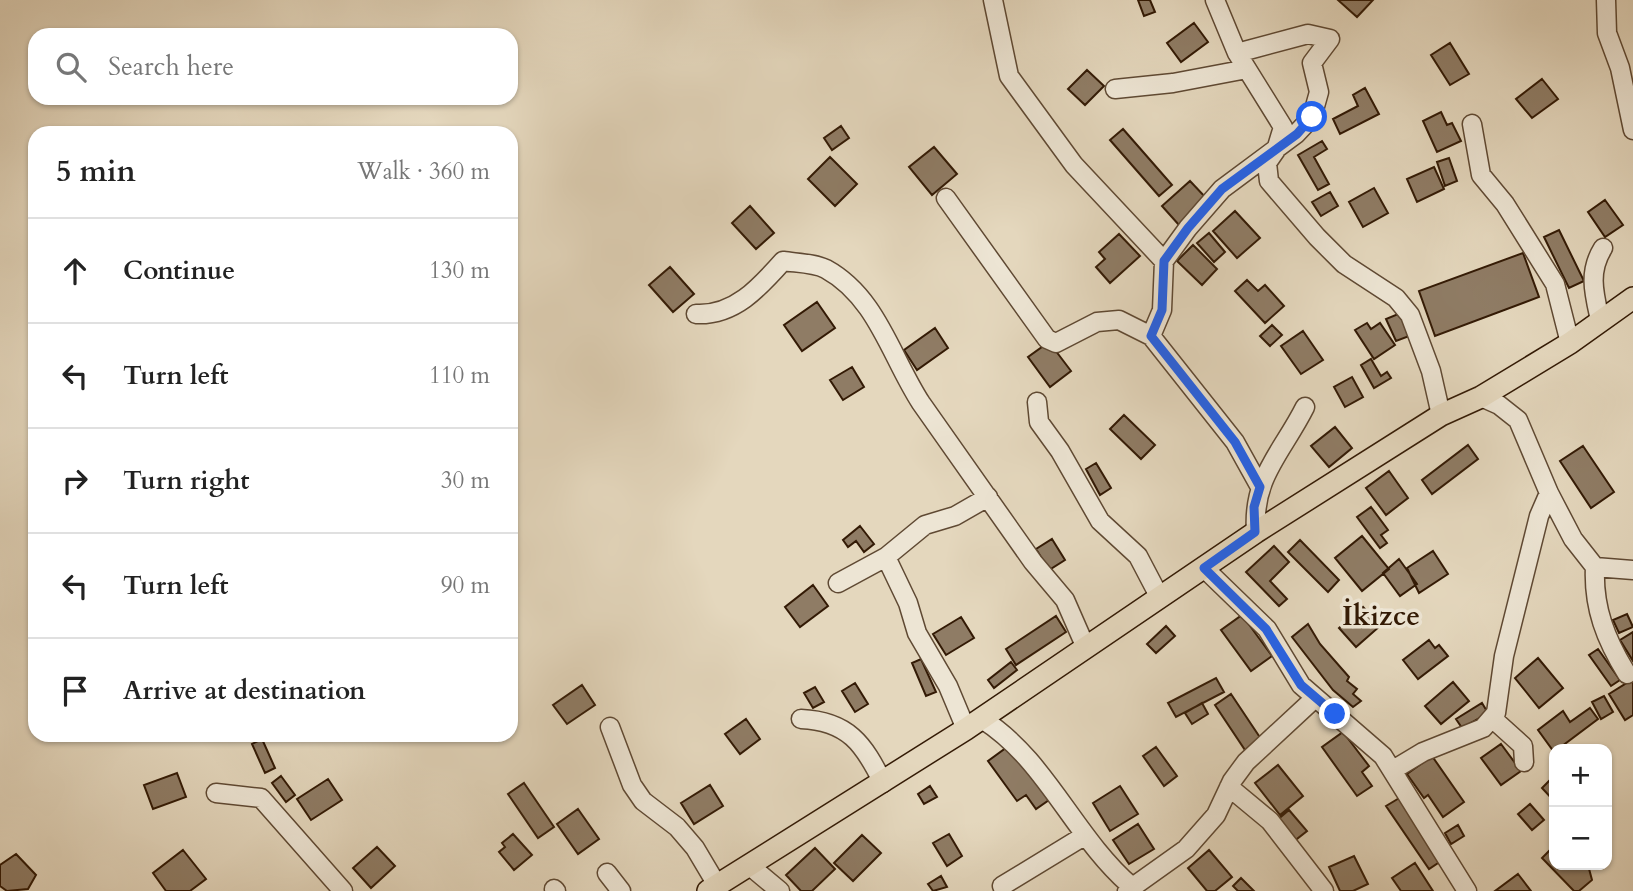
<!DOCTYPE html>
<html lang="en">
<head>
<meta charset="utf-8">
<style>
	:root { --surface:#fff; --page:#f2f2f2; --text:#222; --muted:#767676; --line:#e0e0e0 }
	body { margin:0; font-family:Cardo,serif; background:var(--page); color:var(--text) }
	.controls { position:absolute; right:21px; bottom:21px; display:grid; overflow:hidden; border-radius:14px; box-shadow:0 2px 5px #0004 }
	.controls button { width:63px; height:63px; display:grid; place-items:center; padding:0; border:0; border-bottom:2px solid var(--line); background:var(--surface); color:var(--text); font:35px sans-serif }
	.stop { position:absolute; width:21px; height:21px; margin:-16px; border:5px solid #2563eb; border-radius:50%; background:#fff }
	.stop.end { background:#2563eb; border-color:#fff; box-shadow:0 2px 7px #0008 }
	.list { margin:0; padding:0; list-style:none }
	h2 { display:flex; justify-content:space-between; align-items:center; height:91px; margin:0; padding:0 28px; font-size:30px }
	h2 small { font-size:23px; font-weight:400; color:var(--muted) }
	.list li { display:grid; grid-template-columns:46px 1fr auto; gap:21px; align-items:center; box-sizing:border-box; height:105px; padding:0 28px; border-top:2px solid var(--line) }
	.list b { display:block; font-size:26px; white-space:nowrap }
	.list em { font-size:23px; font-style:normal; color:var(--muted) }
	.icon { flex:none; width:38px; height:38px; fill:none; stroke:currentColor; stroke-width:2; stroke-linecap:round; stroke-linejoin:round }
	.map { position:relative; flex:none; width:1633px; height:891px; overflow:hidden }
	.search { position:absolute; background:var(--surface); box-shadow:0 2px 5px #0004; left:28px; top:28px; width:490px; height:77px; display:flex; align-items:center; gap:18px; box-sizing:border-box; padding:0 24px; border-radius:21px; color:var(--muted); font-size:26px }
	.panel { position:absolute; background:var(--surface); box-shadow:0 2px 5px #0004; left:28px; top:126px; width:490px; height:616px; border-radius:21px }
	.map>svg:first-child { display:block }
	.building { fill:#8f7c65; stroke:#331a05; stroke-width:2 }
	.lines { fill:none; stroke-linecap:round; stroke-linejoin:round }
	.minor-casing { stroke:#5f4933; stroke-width:21 }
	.major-casing { stroke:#331a05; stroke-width:24 }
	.minor { stroke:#ede5d4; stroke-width:18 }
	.major { stroke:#e4d7bd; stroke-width:21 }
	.route { stroke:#2563eb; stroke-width:9 }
	.labels { text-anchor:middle; stroke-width:7; stroke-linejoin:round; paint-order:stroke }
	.quarter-label { font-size:28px; font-weight:bold; fill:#331a05; stroke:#ede5d4 }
</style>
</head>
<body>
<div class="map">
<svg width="1633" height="891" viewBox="0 0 1633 891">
	<rect width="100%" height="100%" fill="#e4d7bd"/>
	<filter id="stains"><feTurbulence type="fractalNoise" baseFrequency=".00286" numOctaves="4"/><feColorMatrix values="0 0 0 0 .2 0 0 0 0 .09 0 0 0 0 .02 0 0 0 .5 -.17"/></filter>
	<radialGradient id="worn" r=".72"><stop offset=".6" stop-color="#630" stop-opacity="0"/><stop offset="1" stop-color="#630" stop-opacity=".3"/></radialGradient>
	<!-- building -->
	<path class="building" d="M1138,0H1150L1155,12L1144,16Z
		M1338,0H1373L1357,17Z
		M1194,23L1208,42L1181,62L1167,43Z
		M1450,43L1469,74L1450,85L1431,55Z
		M1087,70L1104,86L1085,105L1068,89Z
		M1542,79L1558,99L1532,118L1516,99Z
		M1365,88L1379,114L1340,134L1333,119L1358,106L1353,95Z
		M1441,112L1447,125L1452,123L1461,141L1437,152L1423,121Z
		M841,126L849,138L832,150L824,138Z
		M1123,129L1172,185L1159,196L1110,140Z
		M1322,141L1327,149L1314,157L1329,184L1318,190L1298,155Z
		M934,147L957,174L932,195L909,167Z
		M830,157L857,184L835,206L808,179Z
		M1449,158L1457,181L1445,186L1437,162Z
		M1434,167L1444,189L1417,202L1407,179Z
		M1190,181L1207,199L1179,225L1162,206Z
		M1374,188L1388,213L1363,227L1349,202Z
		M1330,192L1338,206L1321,216L1312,202Z
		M1605,200L1623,225L1605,237L1588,212Z
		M750,206L774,233L756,249L732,223Z
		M1235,211L1260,238L1237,258L1213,231Z
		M1559,230L1584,281L1569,288L1544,237Z
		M1209,233L1225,252L1214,262L1197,243Z
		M1119,234L1140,256L1110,283L1096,267L1105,259L1099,252Z
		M1193,245L1217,269L1202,285L1177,261Z
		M1523,253L1539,297L1435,336L1419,291Z
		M670,267L694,294L673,312L649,285Z
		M1247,280L1258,291L1265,285L1284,306L1265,323L1235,291Z
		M817,302L835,328L802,351L784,325Z
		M1403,312L1412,335L1396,341L1386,319Z
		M1367,323L1371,329L1380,323L1395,345L1374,359L1355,330Z
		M1272,325L1282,335L1270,346L1260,336Z
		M935,328L948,348L917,370L904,350Z
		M1303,331L1323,360L1301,374L1281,346Z
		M1049,342L1071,371L1050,387L1028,357Z
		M1371,359L1381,376L1387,372L1391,378L1374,388L1361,365Z
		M852,367L864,387L843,400L830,380Z
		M1352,377L1363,397L1345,407L1334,387Z
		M1124,415L1155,445L1141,459L1110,429Z
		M1335,427L1352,448L1329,467L1311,446Z
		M1468,445L1478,459L1432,494L1422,480Z
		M1583,446L1614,492L1591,508L1560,461Z
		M1096,463L1111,488L1100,495L1086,469Z
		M1389,471L1408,498L1386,515L1366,488Z
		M1371,507L1388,530L1381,535L1387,543L1380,548L1357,517Z
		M860,526L874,544L864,552L856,541L848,547L843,540Z
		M1362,536L1389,569L1362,591L1335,558Z
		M1052,539L1065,560L1049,570L1036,549Z
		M1300,540L1339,580L1328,592L1288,552Z
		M1274,546L1289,562L1270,581L1287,599L1279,606L1246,572Z
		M1433,551L1448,574L1419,593L1407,568Z
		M1399,559L1417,584L1400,596L1383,573Z
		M813,585L828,606L800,627L785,607Z
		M1363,607L1380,626L1356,647L1339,628Z
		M1627,614L1633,627L1619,633L1613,620Z
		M1242,615L1272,656L1251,671L1221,630Z
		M1056,616L1066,632L1016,665L1006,649Z
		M961,617L974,638L946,655L933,634Z
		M1308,624L1320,644L1349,677L1347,681L1357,689L1353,694L1361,701L1353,707L1333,690L1292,637Z
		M1166,626L1175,636L1156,653L1147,644Z
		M1633,632V661L1620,640Z
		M1429,640L1435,648L1439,645L1448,656L1418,679L1403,660Z
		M1598,649L1620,680L1611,686L1589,655Z
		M1538,658L1563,688L1539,708L1515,678Z
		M921,659L936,692L926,696L912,663Z
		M1011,662L1017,670L994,688L988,680Z
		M1216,678L1224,692L1176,717L1168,703Z
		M1633,679V715L1625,720L1609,694Z
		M1453,682L1469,701L1441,724L1425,706Z
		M855,683L868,704L855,712L842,691Z
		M582,685L595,705L567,724L553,705Z
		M815,687L824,702L813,708L804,693Z
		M1231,694L1263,742L1247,753L1215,705Z
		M1604,696L1613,712L1601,719L1592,702Z
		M1202,703L1208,714L1192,724L1185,713Z
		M1482,703L1488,713L1462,728L1456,719Z
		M1590,708L1598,719L1554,752L1538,730L1563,711L1570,722Z
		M746,719L760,739L740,754L725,734Z
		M1343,732L1369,766L1362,772L1372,786L1357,796L1322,747Z
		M262,739L275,768L265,773L252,744Z
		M1501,744L1521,771L1501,785L1481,758Z
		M1010,745L1049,800L1036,809L1026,795L1017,801L988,761Z
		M1156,747L1177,776L1164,786L1143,756Z
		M1432,756L1464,802L1443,817L1428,795L1424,798L1407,774Z
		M1278,765L1303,796L1280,815L1255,783Z
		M177,773L186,797L153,809L144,785Z
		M281,776L295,795L286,802L272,783Z
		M1553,777L1554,778V801L1542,788Z
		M328,779L342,800L311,820L297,799Z
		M524,783L554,827L538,838L508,794Z
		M710,785L723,806L694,824L681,803Z
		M930,786L937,797L924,804L918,794Z
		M1120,786L1138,814L1110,831L1093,803Z
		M1401,797L1444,859L1429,869L1386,806Z
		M1530,804L1544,820L1532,830L1518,814Z
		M578,809L599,839L578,854L557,824Z
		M1289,810L1307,831L1293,842L1276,821Z
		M1138,824L1154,849L1129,864L1113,840Z
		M1458,825L1464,836L1451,844L1445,833Z
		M513,834L532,855L514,870L499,852L505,847L502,843Z
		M949,834L962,856L947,866L933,843Z
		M862,835L881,853L853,881L834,863Z
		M1554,846V865H1588L1592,880L1579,891H1574L1542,858Z
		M377,847L395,866L371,888L353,868Z
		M815,848L835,869L812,891H801L786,875Z
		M183,850L206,879L190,891H166L153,873Z
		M1209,850L1232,877L1215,891H1207L1188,868Z
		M16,854L36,875L28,889L7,891L0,886V865Z
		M1354,856L1368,884L1353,891H1340L1329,867Z
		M1415,863L1433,891H1401L1392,878Z
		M1518,874L1531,891H1495Z
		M941,876L947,887L933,891L928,884Z
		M1241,878L1254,891H1238L1233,886Z"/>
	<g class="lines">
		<defs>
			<path id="minor" d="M993,0L1009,76L1074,165L1164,261
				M1215,0L1237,53L1283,127L1276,150L1267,163L1269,181L1317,237L1344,264L1396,298L1410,315L1431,371L1441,415
				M1606,0L1607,33L1620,68L1633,130
				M1115,89L1173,83L1247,69
				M1472,124L1481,175L1505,204L1555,284L1570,343
				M946,198L1047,339L1056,343L1097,322L1119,320L1151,336L1235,442L1260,487
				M696,314C734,316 759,288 783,261C796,263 815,263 826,269C877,297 891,357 921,403L1033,562L1065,600L1086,648
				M1600,320C1594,293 1588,272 1603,248
				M1151,336L1162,310L1164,261L1188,228L1222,189L1296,134L1312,117L1319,92L1312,63L1330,39L1308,34L1237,53
				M1481,397L1499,405L1518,420L1549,493L1573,539L1595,567L1633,570
				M1037,402L1039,422L1060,451L1100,521L1138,556L1160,598
				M1256,532C1252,477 1282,453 1305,407
				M886,557L908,603L917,633L948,686L966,729
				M1595,567C1593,608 1606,640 1627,674
				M1204,568L1267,629L1301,685L1383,756L1467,891
				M838,583L886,557L925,525L955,516L988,497
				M1492,718L1523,746L1524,762
				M801,719C848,721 864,744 883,783
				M982,719C1046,759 1074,837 1131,886
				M610,727L632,785L643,801L677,827L695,848L717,885
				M1393,770L1423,752L1483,728L1496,713L1504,656L1539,516L1549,493
				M1229,787L1270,821L1324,891
				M216,793L261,798L343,891
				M750,866L780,891
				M607,873L621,891
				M1002,886L1084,836
				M554,889L556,891
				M1127,891L1186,849L1216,815L1232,781L1246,762L1315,698"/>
			<path id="major" d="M708,891L966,729L1256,532L1441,415L1481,397L1570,343L1633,298"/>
		</defs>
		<!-- minor casing -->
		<use href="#minor" class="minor-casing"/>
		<!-- major casing -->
		<use href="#major" class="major-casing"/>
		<!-- minor -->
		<use href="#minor" class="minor"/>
		<!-- major -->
		<use href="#major" class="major"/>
	</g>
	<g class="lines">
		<!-- route -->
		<path class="route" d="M1312,117L1297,134L1222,189L1188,228L1164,261L1162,310L1151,336L1235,442L1260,487L1254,507L1255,532L1204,568L1266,629L1301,685L1335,714"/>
	</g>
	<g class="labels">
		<!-- quarter labels -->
		<g class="quarter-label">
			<text x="1381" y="625">İkizce</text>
		</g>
	</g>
	<rect width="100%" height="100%" filter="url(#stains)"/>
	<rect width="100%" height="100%" fill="url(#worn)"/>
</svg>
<div class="controls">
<button>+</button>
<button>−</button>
</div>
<div class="stop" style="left:1312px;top:117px"></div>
<div class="stop end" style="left:1335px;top:714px"></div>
<div class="search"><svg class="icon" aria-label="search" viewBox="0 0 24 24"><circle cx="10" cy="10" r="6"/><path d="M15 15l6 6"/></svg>Search here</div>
<section class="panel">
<h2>5 min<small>Walk · 360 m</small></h2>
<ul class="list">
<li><svg class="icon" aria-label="ahead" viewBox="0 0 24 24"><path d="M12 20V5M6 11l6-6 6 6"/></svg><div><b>Continue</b></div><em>130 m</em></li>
<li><svg class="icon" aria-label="left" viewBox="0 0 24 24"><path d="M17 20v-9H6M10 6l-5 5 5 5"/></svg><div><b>Turn left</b></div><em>110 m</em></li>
<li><svg class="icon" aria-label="right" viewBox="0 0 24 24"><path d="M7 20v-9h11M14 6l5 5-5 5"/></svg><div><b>Turn right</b></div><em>30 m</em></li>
<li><svg class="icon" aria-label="left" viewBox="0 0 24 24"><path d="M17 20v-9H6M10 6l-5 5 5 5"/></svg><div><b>Turn left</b></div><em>90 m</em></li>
<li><svg class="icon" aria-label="arrive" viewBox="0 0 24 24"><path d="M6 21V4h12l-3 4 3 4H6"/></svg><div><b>Arrive at destination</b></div></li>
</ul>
</section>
</div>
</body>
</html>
